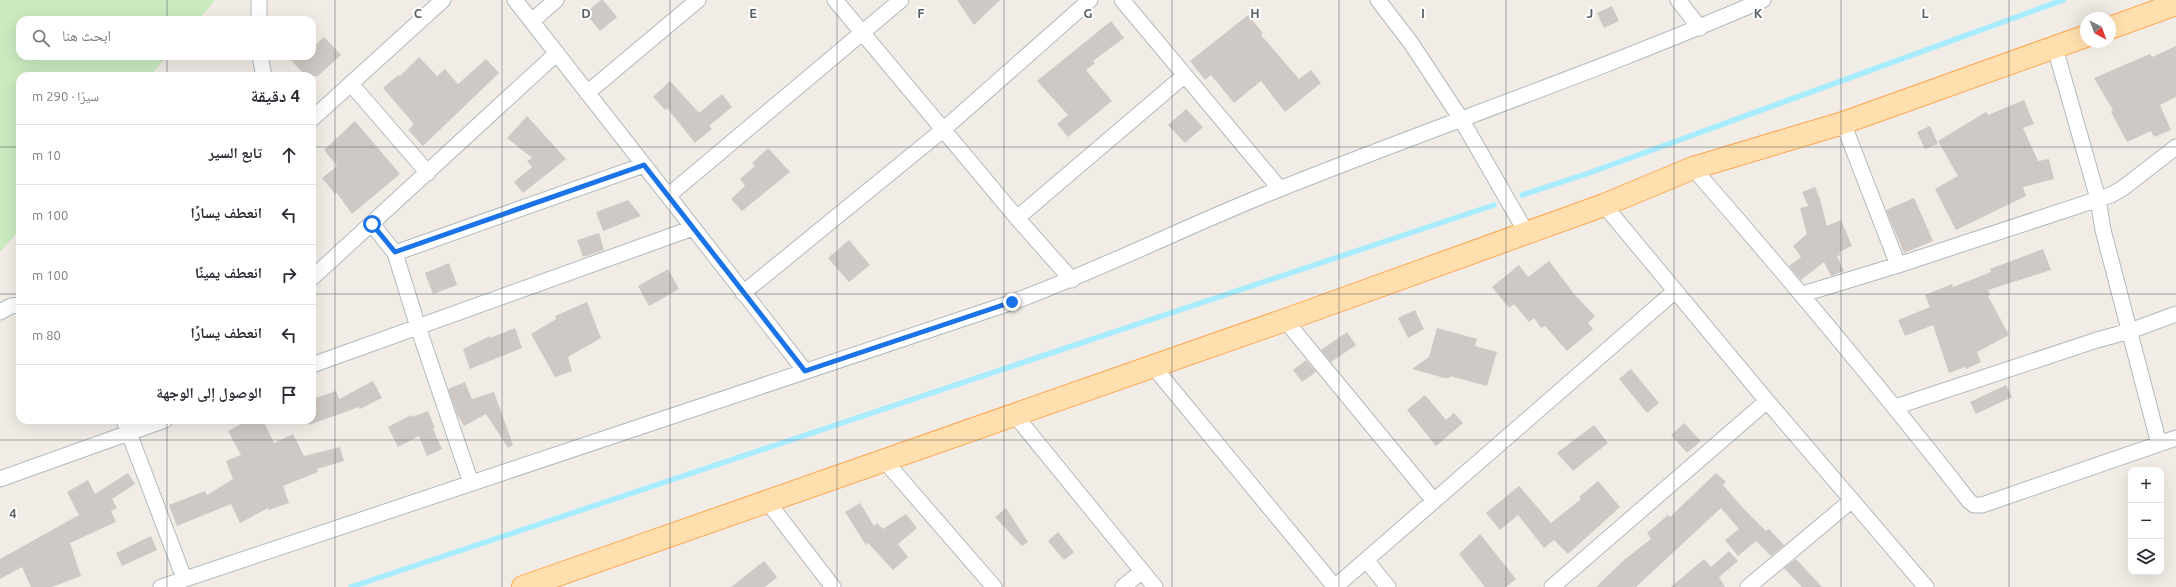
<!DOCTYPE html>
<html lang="ar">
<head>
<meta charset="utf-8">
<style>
	:root { --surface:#fff; --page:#f2f2f3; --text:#2b2b33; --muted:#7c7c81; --line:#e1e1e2 }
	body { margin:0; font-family:Ubuntu,"Noto Naskh Arabic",sans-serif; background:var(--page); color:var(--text); direction:rtl }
	.controls { position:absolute; right:12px; bottom:12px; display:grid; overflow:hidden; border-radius:8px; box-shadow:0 4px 16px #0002 }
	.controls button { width:36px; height:36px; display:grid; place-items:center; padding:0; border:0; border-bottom:1px solid var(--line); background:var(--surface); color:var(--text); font:20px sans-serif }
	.compass { position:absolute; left:2080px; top:12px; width:36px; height:36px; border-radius:50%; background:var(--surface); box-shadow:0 4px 16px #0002; rotate:139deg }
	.stop { position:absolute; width:12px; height:12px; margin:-9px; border:3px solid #1a73e8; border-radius:50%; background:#fff }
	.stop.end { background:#1a73e8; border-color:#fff; box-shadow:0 1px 4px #0008 }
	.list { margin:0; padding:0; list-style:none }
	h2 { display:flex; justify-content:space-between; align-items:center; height:52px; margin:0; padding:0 16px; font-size:17px }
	h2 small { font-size:13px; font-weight:400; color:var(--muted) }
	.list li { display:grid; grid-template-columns:26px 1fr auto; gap:12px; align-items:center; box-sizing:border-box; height:60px; padding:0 16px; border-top:1px solid var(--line) }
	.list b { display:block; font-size:15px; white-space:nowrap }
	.list em { font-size:13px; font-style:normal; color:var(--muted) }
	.icon { flex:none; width:22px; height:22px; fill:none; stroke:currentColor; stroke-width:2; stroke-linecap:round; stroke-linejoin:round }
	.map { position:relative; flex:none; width:2176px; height:587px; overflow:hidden; direction:ltr }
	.search { position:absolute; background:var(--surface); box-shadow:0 4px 16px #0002; left:16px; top:16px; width:300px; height:44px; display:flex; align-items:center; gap:10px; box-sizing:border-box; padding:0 14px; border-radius:12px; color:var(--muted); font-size:15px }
	.panel { position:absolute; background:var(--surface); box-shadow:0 4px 16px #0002; left:16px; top:72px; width:300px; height:352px; border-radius:12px; direction:rtl }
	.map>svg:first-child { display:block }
	.green { fill:#caebc0 }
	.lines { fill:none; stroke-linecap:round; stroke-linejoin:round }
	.stream { stroke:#a8edff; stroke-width:5.5 }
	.building { fill:#cec9c5 }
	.street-casing { stroke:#b3b9bc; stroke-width:17 }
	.primary-casing { stroke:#ffa651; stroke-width:24 }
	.street { stroke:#fff; stroke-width:15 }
	.primary { stroke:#ffdfad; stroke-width:22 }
	.route { stroke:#1a73e8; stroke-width:5 }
	.grid { fill:none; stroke:#5d6468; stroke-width:1; stroke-opacity:0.55 }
	.grid-label { font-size:13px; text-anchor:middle; font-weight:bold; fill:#5d6468; stroke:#fff; stroke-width:4; stroke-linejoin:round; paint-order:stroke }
</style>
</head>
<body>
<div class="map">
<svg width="2176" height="587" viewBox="0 0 2176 587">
	<rect width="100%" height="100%" fill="#f1ece6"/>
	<!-- green -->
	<path class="green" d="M0,0H215L198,20H20V56H167L150,76H20V229L0,252Z"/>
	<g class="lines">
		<!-- stream -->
		<path class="stream" d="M1522,195L1589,173L2063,0
			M351,587L1494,205"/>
	</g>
	<!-- building -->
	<path class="building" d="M601,0H603L617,17L600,31L585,13Z
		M957,0H1000L974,25Z
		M1612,6L1619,21L1604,28L1597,13Z
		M1248,15L1263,33L1261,35L1299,79L1311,70L1321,83L1285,112L1261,81L1234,103L1211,75L1205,80L1190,61Z
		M1111,21L1124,38L1093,61L1095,63L1086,70L1112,101L1068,137L1057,124L1068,115L1037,81Z
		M324,37L341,55L318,76H306L287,56H312V48Z
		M2176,46V97L2160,105L2171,130L2154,137L2151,131L2127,142L2111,112L2113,110L2094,78L2150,54L2152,57Z
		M419,57L437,76L445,69L458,84L486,59L499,73L423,146L408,130L414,124L383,88L398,75L400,76Z
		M670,81L699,113L722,94L732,107L709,126L712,129L695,143L667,108L665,110L653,97Z
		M2024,100L2034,124L2023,128L2038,161L2049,159L2054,179L2023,187L2026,196L1956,230L1935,189L1958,176L1938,141L1986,112L1988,115Z
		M1186,109L1203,127L1185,143L1168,125Z
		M527,116L566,159L523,193L514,182L532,167L527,161L532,158L507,138Z
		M355,121L400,174L352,214L337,193L335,194L322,178L337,166L324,150Z
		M1930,126L1938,144L1925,149L1917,132Z
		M768,148L790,172L742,211L731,199L745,186L740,179L755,166L752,163Z
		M1815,187L1820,199L1827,226L1841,220L1852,246L1839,252L1841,255L1837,256L1844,271L1831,276L1824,262L1801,280L1789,266L1801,257L1793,246L1807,234L1800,208L1808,206L1802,192Z
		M1914,198L1933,241L1904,253L1886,210Z
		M628,200L641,216L603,231L596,212Z
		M599,233L604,250L583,257L577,240Z
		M849,240L870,265L849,282L828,258Z
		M2043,249L2051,270L1988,290L1990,295L1988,296L2009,335L1977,352L1981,362L1966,369L1965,367L1949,373L1933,325L1905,336L1898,320L1930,307L1925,295L1952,284L1953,287L1991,272L1990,269Z
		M1549,261L1575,295L1595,316L1588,323L1593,329L1567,351L1545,326L1541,328L1534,318L1529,322L1514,304L1509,308L1492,287L1519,265L1528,277Z
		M449,263L457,285L433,294L425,273Z
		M668,269L679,289L649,306L638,286Z
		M587,302L601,338L568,357L572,371L555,377L531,334L556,319L555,316Z
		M1415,310L1424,329L1408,338L1398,318Z
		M515,328L522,348L470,369L463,349L490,336V338Z
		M1437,328L1477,339L1475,346L1497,352L1487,386L1450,376V378H1444L1412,369L1429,357Z
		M1347,332L1356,345L1331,362L1321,350Z
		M1306,360L1316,372L1302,382L1293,370Z
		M1631,369L1659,403L1647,413L1619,379Z
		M373,381L382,398L360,409L359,407L309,425L307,420H312V399L336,391L339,399Z
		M465,382L472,399L494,392L513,445L508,448L486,414L464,426L457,414L448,389Z
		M2006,385L2012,397L1976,414L1970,402Z
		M1425,395L1446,420L1454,413L1463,423L1436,446L1407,410Z
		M428,411L435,428L433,429L442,449L427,456L419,436L398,447L388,427L411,415L412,417Z
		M249,420H263L274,443L293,434L304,456L340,447L344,461L317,469L318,472L283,486L289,503L269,510L268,508L240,523L231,504L177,526L169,505L205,491L207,495L233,479L226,461L241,455L228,431Z
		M1684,423L1701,441L1687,453L1671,435Z
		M1594,425L1608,443L1573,471L1557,453Z
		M128,473L135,484L112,499L117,508L111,511L116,522L70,543L81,576L52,587H31L22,567L0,579V559L79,515L67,492L88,480L95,494Z
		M1716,473L1726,482L1723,485L1743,508L1766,531L1769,529L1784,545L1771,556L1756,541L1738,556L1725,540L1739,529L1721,508L1636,587H1596L1624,560L1651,539L1647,533L1668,515L1670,517Z
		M1598,481L1620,507L1568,554L1554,540L1544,548L1518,515L1500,530L1486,513L1519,486L1551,523L1581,499L1579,497Z
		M860,503L874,526L877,523L883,529L906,514L917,528L898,544L908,557L893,570L868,543L866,545L845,512Z
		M1006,508L1028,542L1022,546L995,517Z
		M1058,532L1074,552L1064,560L1048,541Z
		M1480,534L1516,579L1506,587H1485L1459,554Z
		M151,536L157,550L122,566L116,553Z
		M1729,551L1738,561L1719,577L1725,587H1671L1704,559L1711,567Z
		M1796,559L1822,587H1802L1784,568Z
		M764,561L777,577L765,587H731Z"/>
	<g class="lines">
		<defs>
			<path id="street" d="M515,0L805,371
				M835,0L1017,218L1072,280
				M1122,0L1280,189
				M1378,0L1411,43L1461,119L1526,232
				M1678,0L1700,28
				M259,20V0
				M532,21L556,0
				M2055,48L2098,199L2103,230L2159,444
				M260,56L264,76
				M351,84L428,173
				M587,93L698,0
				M312,119L443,0
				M1843,123L1898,265
				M1693,168C1788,277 1880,387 1969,501L1974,505H1982L2176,438
				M669,195L901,0
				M1604,205L1767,401L1926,587
				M1017,218L1185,75
				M372,224L395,253L418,327L471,483
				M395,253L644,165
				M312,278L557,53
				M743,293L944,129L1090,0
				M1803,294L1898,265L2111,195L2123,188L2176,147
				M0,312L11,306L20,305
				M1285,320L1434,501
				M312,365L693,228
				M1153,366L1335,587
				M1895,407L2097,340L2130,331L2176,314
				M1014,414L1155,587
				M124,420L184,578
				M884,460L994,587
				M0,479L165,420
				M767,501L833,587
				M1366,560L1388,587
				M161,587L1013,302C1104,268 1191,224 1282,188C1442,124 1605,69 1763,0
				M1123,587L1142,571
				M1335,587L1675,291
				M1552,587L1767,401
				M1748,587L1852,500"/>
			<path id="primary" d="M2110,28L2176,4
				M523,587L1285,320L1604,205L1693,168L1843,123L2086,36"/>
		</defs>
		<!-- street casing -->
		<use href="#street" class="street-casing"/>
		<!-- primary casing -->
		<use href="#primary" class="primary-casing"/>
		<!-- street -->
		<use href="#street" class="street"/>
		<!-- primary -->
		<use href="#primary" class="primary"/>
	</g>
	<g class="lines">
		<!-- route -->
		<path class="route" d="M372,224L395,252L644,165L805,371L1012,302"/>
	</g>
	<!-- grid -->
	<path class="grid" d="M167,0V20M335,0V587M502,0V587M670,0V587M837,0V587M1004,0V587M1172,0V587M1339,0V587M1506,0V587M1674,0V587M1841,0V587M2009,0V587M167,56V76M0,147H20M312,147H2176M0,294H20M312,294H2176M167,420V587M0,440H2176"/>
	<g class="grid-label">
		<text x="418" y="18">C</text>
		<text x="586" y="18">D</text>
		<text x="753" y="18">E</text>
		<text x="921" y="18">F</text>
		<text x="1088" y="18">G</text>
		<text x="1255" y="18">H</text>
		<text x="1423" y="18">I</text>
		<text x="1590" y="18">J</text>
		<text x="1758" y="18">K</text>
		<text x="1925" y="18">L</text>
		<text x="13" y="518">4</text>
	</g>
</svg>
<div class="controls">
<button>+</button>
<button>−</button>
<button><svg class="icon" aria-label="layers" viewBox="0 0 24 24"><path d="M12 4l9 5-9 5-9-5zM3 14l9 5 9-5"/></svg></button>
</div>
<svg class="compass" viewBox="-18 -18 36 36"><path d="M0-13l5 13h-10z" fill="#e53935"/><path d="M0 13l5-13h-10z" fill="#7c7c81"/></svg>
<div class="stop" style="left:372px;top:224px"></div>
<div class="stop end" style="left:1012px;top:302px"></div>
<div class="search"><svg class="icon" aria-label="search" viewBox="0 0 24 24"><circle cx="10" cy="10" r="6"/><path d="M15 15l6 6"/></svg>ابحث هنا</div>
<section class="panel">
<h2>4 دقيقة<small>سيرًا · 290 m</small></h2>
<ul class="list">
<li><svg class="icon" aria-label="ahead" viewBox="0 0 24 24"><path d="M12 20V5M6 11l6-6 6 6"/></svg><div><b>تابع السير</b></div><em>10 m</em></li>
<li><svg class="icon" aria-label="left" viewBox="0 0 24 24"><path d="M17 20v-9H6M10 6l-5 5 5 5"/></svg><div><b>انعطف يسارًا</b></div><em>100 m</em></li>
<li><svg class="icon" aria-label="right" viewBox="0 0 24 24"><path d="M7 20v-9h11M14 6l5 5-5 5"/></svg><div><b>انعطف يمينًا</b></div><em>100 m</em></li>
<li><svg class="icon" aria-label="left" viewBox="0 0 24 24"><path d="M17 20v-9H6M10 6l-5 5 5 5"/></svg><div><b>انعطف يسارًا</b></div><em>80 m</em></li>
<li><svg class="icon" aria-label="arrive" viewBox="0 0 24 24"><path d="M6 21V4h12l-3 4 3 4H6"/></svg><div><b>الوصول إلى الوجهة</b></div></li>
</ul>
</section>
</div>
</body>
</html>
